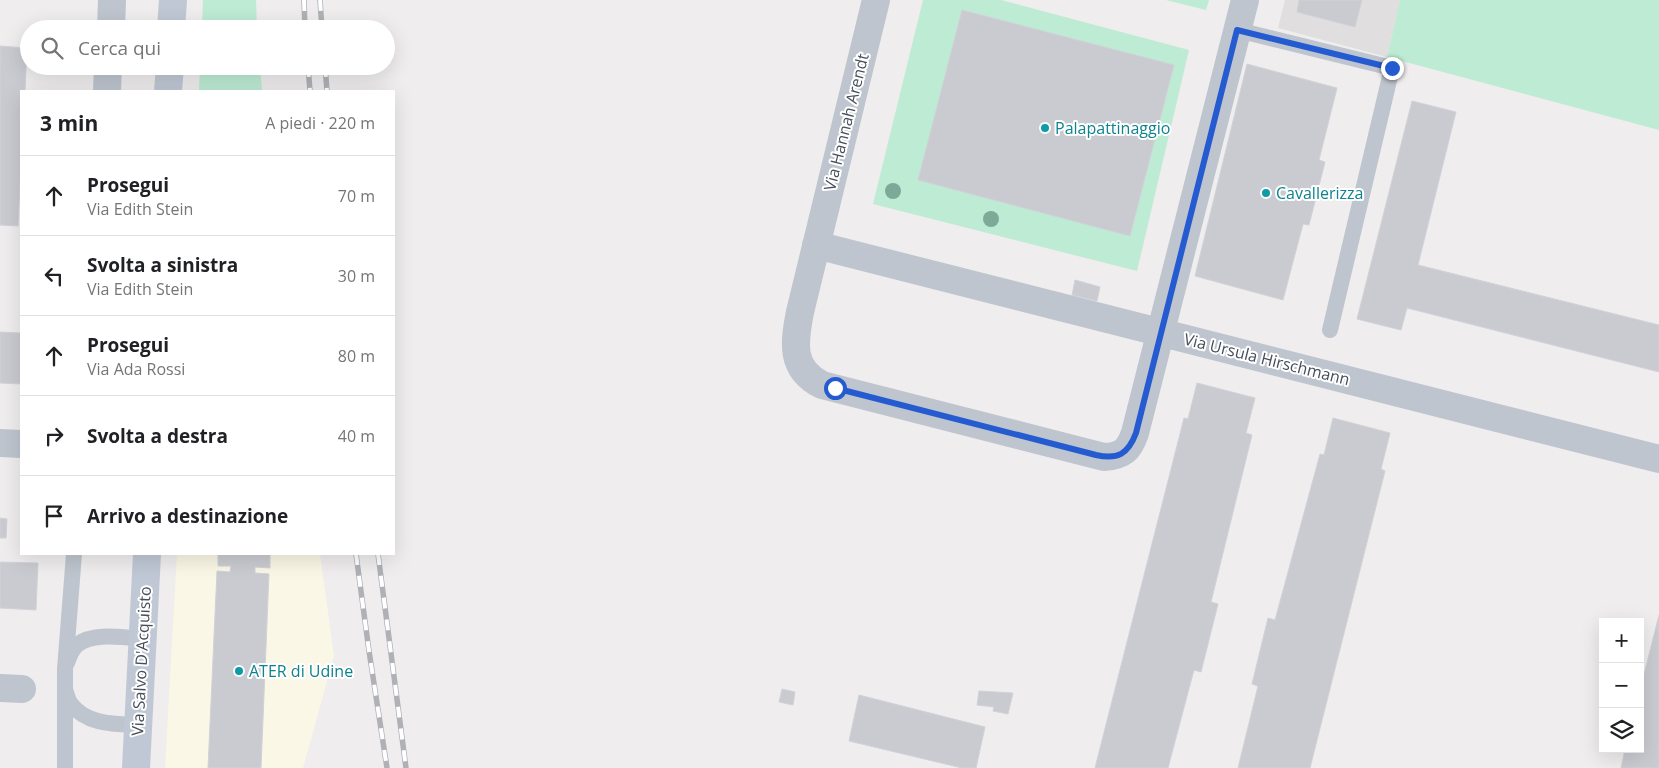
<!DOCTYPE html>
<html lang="it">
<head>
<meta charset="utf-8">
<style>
	:root { --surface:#fff; --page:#f6f6f6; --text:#202124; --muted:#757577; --line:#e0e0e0 }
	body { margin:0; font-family:"Open Sans",sans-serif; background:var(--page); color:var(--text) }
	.controls { position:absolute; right:15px; bottom:15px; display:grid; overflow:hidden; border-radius:0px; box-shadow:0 5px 20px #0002 }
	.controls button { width:45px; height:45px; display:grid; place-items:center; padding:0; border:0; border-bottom:1px solid var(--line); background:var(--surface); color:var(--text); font:25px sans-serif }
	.stop { position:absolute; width:15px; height:15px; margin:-11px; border:4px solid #255bd1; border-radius:50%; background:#fff }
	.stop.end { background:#255bd1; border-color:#fff; box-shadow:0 1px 5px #0008 }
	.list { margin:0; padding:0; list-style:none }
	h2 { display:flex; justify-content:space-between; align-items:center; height:65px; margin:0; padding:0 20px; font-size:21px }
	h2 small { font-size:16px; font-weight:400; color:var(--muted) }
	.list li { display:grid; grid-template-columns:32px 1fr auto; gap:15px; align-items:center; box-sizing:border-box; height:80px; padding:0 20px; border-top:1px solid var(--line) }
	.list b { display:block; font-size:19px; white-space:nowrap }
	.list p { margin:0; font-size:16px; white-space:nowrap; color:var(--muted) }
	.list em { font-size:16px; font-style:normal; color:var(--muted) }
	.icon { flex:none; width:28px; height:28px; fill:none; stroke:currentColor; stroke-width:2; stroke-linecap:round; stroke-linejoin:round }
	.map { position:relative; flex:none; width:1659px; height:768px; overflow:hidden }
	.search { position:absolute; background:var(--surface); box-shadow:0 5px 20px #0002; left:20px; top:20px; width:375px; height:55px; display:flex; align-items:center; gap:12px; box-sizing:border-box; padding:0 18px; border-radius:28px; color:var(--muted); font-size:19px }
	.panel { position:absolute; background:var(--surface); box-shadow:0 5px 20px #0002; left:20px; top:90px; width:375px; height:465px; border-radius:0px }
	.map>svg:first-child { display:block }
	.commercial { fill:#faf7e6 }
	.education { fill:#e0dede }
	.green { fill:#bdebd4 }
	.building { fill:#cacbd1; stroke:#d1d2d8 }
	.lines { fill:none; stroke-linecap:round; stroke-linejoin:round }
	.lane { stroke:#bec5ce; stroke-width:16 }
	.street { stroke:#bec5ce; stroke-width:28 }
	.secondary { stroke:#c0c8d5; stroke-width:28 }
	.rail-casing { stroke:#afb1b7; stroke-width:5.5 }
	.rail { stroke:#fff; stroke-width:4; stroke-dasharray:11; stroke-linecap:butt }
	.tree { fill:#7caa98 }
	.route { stroke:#255bd1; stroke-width:6 }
	.culture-dot { fill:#0f9aa8; stroke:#fff; stroke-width:2 }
	.labels { text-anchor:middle; stroke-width:4; stroke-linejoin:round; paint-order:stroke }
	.street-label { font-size:16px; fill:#464e59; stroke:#fff }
	.culture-label { font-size:16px; fill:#0d838f; stroke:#fff; text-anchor:start }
</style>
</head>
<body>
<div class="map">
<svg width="1659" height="768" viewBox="0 0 1659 768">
	<rect width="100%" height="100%" fill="#efeded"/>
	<!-- commercial -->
	<path class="commercial" d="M177,554H320L334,656L303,768H165Z"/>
	<!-- education -->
	<path class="education" d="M1285,0H1400L1387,57L1278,28Z"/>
	<!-- green -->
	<path class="green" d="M203,0H256L257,29H202Z
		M923,0H1001L1189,50L1137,271L873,204Z
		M1166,0H1209L1206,10Z
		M1400,0H1659V130L1387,57Z
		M200,66H260L262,91H199Z"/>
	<!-- building -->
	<path class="building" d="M1299,0H1362L1355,27L1297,12Z
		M962,10L1174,65L1130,236L918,180Z
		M0,46L27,48L25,91H21V163L18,226L0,225Z
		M1247,64L1337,88L1319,160L1325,162L1309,225L1303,224L1283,300L1195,276Z
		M1412,101L1456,112L1418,265L1659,325V372L1407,308L1401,330L1357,319Z
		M1075,280L1100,287L1097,301L1072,295Z
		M0,332L21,333V384L0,383Z
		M1197,383L1255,398L1246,433L1252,435L1211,602L1218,604L1201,672L1194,670L1168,768H1095L1184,418L1188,419Z
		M1333,418L1390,433L1381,469L1385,471L1310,768H1238L1258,686L1252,684L1268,618L1275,620L1320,454L1324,455Z
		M0,518L7,519L6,538H0Z
		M218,554H270V568L255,567V573L269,574L261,768H208L217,571L230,572L231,566H218Z
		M0,562L38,563L36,610L0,608Z
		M1659,615V768H1621L1625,749H1640V690Z
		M782,689L795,692L793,705L779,702Z
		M979,691L1013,693L1008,714L993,711L994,707L977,705Z
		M859,695L985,727L976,768H962L849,741Z"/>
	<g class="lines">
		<!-- lane -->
		<path class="lane" d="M1237,30L1392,68L1330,330
			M67,663C69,657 72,649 77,645C92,632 124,637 143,639
			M65,690C67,694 68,701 71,704C87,725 115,724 138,725
			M65,768V669L74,554"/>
		<!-- street -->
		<path class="street" d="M876,0L800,312C794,343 790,369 822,385L1104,457C1123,456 1129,450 1135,433L1245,0
			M111,29L112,0
			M107,91L108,66
			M816,245L1659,459
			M0,443L21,444
			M0,688L22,689"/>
		<!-- secondary -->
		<path class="secondary" d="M171,29L173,0
			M168,91L170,66
			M136,768L147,554"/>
		<defs>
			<path id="rail" d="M304,0L305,29
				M320,0L322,29
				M308,66L310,91
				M325,66L327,91
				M356,554L369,651L387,768
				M378,554L406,768"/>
		</defs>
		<!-- rail casing -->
		<use href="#rail" class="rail-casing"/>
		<!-- rail -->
		<use href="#rail" class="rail"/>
	</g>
	<!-- trees -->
	<g class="tree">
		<circle cx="893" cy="191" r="8"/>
		<circle cx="991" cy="219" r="8"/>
	</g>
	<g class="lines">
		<!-- route -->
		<path class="route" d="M835,388L1096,455C1118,460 1128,454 1136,433L1237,30L1392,68"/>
	</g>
	<!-- markers -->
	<g class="culture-dot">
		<circle cx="1045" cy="128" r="5"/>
		<circle cx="1266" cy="193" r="5"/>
		<circle cx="239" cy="671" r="5"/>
	</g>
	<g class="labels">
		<!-- street labels -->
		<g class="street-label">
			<text transform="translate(846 122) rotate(-76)" y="6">Via Hannah Arendt</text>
			<text transform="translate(1267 359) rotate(14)" y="6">Via Ursula Hirschmann</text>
			<text transform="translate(141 661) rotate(-87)" y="6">Via Salvo D'Acquisto</text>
		</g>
		<!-- culture labels -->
		<g class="culture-label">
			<text x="1055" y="134">Palapattinaggio</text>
			<text x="1276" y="199">Cavallerizza</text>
			<text x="249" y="677">ATER di Udine</text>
		</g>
	</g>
</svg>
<div class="controls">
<button>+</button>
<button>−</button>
<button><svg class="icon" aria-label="layers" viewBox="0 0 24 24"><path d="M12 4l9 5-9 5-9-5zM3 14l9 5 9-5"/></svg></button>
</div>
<div class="stop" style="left:835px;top:388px"></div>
<div class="stop end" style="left:1392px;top:68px"></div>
<div class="search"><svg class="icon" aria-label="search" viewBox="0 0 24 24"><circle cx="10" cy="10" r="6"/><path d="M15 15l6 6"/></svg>Cerca qui</div>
<section class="panel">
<h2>3 min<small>A piedi · 220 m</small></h2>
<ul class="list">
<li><svg class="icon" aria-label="ahead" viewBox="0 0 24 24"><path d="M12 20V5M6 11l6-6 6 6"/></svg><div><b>Prosegui</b><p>Via Edith Stein</p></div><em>70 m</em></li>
<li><svg class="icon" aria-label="left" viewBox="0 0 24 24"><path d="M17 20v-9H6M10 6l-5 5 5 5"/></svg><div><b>Svolta a sinistra</b><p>Via Edith Stein</p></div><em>30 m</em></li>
<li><svg class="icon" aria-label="ahead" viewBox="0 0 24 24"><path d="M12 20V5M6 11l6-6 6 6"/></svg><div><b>Prosegui</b><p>Via Ada Rossi</p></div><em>80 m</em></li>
<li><svg class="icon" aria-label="right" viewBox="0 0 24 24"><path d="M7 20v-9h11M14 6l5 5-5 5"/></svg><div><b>Svolta a destra</b></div><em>40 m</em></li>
<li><svg class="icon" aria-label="arrive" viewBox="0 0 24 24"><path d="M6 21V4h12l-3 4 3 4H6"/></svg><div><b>Arrivo a destinazione</b></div></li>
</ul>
</section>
</div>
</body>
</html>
